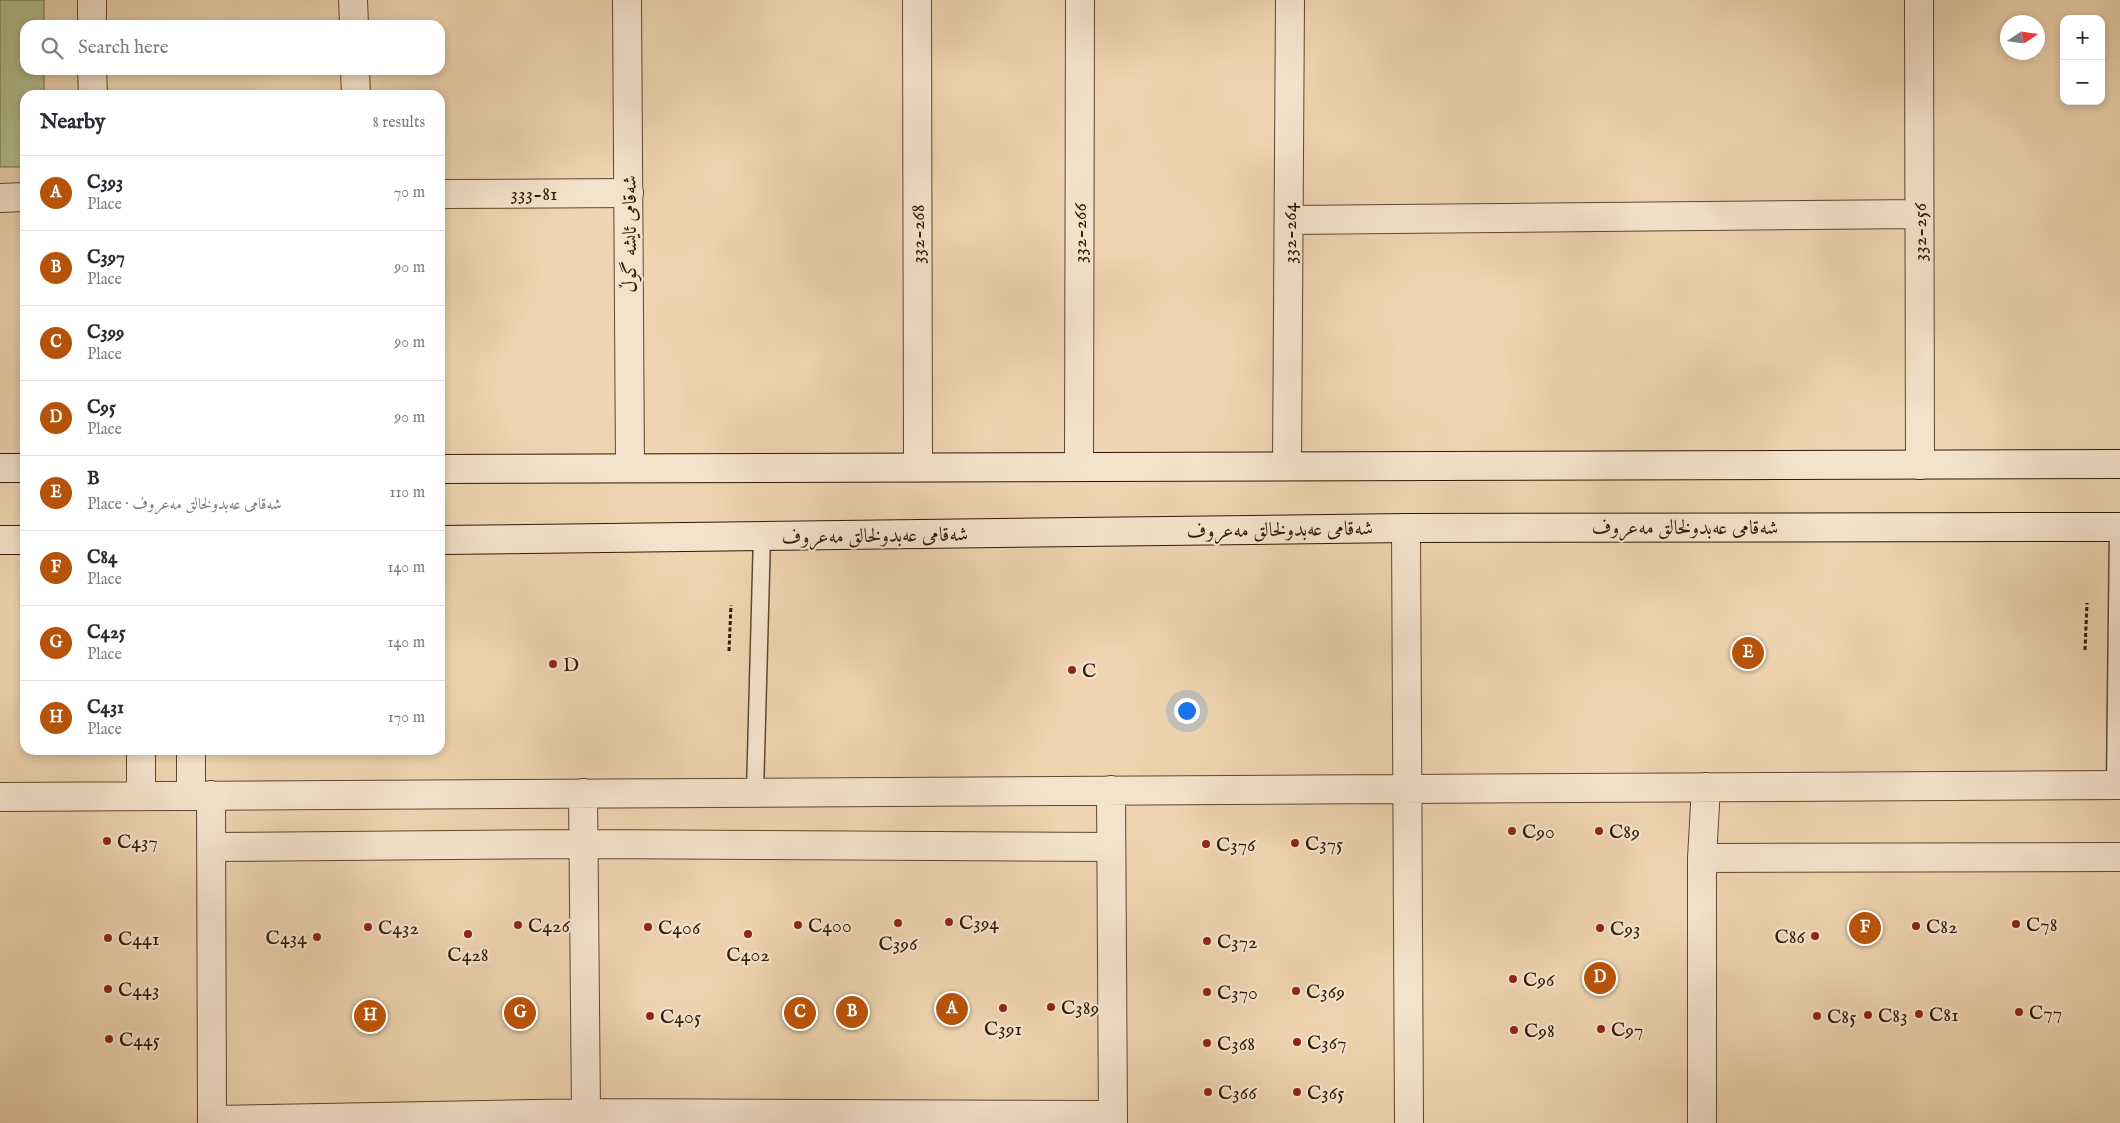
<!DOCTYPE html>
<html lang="en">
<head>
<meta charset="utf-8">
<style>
	:root { --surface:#fff; --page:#f7f7f7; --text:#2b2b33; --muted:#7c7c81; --line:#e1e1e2; --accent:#b45309 }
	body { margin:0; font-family:"IM FELL English",Amiri,serif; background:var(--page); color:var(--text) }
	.controls { position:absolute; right:15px; top:15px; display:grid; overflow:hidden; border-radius:10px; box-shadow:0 2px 8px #0003 }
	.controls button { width:45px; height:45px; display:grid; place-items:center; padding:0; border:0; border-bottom:1px solid var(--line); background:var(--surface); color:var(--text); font:25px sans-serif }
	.compass { position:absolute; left:2000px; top:15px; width:45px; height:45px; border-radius:50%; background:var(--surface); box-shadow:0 2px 8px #0003; rotate:78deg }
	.you { position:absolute; left:1186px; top:710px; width:18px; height:18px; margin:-12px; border:4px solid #fff; border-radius:50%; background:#1a73e8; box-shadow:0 0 0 8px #1a73e833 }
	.badge { display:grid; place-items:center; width:32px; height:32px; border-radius:50%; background:var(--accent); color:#fff; font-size:16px; font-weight:700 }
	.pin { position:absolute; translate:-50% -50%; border:2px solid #fff; box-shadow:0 1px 5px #0006 }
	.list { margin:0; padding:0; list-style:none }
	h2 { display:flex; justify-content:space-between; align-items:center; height:65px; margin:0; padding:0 20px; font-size:21px }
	h2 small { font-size:16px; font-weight:400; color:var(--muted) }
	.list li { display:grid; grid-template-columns:32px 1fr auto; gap:15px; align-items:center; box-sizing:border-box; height:75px; padding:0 20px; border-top:1px solid var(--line) }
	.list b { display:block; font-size:19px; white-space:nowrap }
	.list p { margin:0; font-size:16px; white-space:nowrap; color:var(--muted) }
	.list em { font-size:16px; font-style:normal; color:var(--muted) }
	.icon { flex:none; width:28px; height:28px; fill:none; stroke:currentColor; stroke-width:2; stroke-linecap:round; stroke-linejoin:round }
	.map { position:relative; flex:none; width:2120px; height:1123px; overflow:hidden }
	.search { position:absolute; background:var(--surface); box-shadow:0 2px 8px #0003; left:20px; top:20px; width:425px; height:55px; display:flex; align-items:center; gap:12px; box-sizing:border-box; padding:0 18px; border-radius:15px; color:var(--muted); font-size:19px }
	.panel { position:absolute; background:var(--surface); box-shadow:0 2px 8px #0003; left:20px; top:90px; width:425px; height:665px; border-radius:15px }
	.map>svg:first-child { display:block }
	.green { fill:#b3be90; stroke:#726c4a }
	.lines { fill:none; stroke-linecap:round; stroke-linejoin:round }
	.service-casing { stroke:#60482f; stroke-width:19 }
	.minor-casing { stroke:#60482f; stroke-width:30 }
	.tertiary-casing { stroke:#60482f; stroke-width:30 }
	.secondary-casing { stroke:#301a04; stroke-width:30 }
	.path { stroke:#301a04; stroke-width:3; stroke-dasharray:4 2.5; stroke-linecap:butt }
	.service { stroke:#f4e3cc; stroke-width:16 }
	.minor { stroke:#f4e3cc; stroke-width:28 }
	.tertiary { stroke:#f4e3cc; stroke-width:28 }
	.secondary { stroke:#f4e3cc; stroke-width:28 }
	.poi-dot { fill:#8f2418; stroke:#f4e3cc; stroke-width:2 }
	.labels { text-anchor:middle; stroke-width:4.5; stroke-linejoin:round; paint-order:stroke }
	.street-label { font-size:20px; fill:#301a04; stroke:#f4e3cc }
	.poi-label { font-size:20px; fill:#301a04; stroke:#f4e3cc; text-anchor:start }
</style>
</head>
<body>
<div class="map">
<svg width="2120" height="1123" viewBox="0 0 2120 1123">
	<rect width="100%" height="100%" fill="#eed4b0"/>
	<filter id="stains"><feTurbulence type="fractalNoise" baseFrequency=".004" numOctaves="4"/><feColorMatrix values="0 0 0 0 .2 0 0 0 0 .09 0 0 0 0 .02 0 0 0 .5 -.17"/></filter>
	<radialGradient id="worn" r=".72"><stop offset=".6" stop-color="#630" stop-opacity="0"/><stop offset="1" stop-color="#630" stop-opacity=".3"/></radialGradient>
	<!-- green -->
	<path class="green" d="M0,0H44V25H25V70H44V95H25V167H0Z"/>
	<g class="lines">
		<defs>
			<path id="service" d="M2115,785L2118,527
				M755,792L762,536"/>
			<path id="minor" d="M92,0V25
				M353,0L354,25
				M917,0L918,467
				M1919,0L1920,465
				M92,70L93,95
				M355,70L356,95
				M440,194L629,193
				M0,198L25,197
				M1289,220L1919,214
				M1287,466L1290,0
				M1079,467L1080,0
				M1406,528L1409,1123
				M141,750V796
				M1111,790L1113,1123
				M583,793L586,1113
				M191,795V750
				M211,795L212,1123
				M0,797L2120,785
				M212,847L585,844L1111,847
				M1702,858L2120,857
				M212,1120L586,1113L1113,1115
				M1702,1123V858L1706,787"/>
			<path id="tertiary" d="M627,0L630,468"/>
			<path id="secondary" d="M0,468H25
				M440,469L2120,464
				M0,540H25
				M440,540L1406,528L2120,527"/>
		</defs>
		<!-- service casing -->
		<use href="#service" class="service-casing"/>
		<!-- minor casing -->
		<use href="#minor" class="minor-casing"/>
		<!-- tertiary casing -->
		<use href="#tertiary" class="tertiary-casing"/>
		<!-- secondary casing -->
		<use href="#secondary" class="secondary-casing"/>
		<!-- path -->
		<path class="path" d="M2085,650L2087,603
			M729,651L731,605"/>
		<!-- service -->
		<use href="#service" class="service"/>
		<!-- minor -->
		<use href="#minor" class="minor"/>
		<!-- tertiary -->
		<use href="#tertiary" class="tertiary"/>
		<!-- secondary -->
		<use href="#secondary" class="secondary"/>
	</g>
	<!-- markers -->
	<g class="poi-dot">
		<circle cx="553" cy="664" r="5"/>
		<circle cx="1072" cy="670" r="5"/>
		<circle cx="1512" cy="831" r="5"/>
		<circle cx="1599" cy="831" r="5"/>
		<circle cx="107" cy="841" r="5"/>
		<circle cx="1295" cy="843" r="5"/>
		<circle cx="1206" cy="844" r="5"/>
		<circle cx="949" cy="922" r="5"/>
		<circle cx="898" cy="923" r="5"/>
		<circle cx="2016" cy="924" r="5"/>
		<circle cx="518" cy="925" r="5"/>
		<circle cx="798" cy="925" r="5"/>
		<circle cx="1916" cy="926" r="5"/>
		<circle cx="368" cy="927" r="5"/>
		<circle cx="648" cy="927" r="5"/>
		<circle cx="1600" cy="928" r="5"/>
		<circle cx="468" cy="934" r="5"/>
		<circle cx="748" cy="934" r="5"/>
		<circle cx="1815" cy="936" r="5"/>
		<circle cx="317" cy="937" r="5"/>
		<circle cx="108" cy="938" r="5"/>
		<circle cx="1207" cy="941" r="5"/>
		<circle cx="1513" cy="979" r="5"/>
		<circle cx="108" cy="989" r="5"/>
		<circle cx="1296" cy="991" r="5"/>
		<circle cx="1207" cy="992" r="5"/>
		<circle cx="1051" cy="1007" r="5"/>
		<circle cx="1003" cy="1008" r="5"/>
		<circle cx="2019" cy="1012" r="5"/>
		<circle cx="1919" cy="1014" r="5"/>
		<circle cx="1868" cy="1015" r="5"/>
		<circle cx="650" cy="1016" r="5"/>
		<circle cx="1817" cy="1016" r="5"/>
		<circle cx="1601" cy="1029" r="5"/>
		<circle cx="1514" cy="1030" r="5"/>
		<circle cx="109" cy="1039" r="5"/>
		<circle cx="1297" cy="1042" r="5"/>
		<circle cx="1207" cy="1043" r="5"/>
		<circle cx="1208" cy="1092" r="5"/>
		<circle cx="1297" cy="1092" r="5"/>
	</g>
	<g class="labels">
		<!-- street labels -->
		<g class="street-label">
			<text x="534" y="200">333-81</text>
			<text transform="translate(1919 232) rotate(-90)" y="7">332-256</text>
			<text transform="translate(1079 233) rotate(-90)" y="7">332-266</text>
			<text transform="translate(1289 233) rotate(-90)" y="7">332-264</text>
			<text transform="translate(629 234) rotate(-90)" y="7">شەقامی ئایشە گوڵ</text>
			<text transform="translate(917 234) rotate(-90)" y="7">332-268</text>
			<text x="1685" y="534">شەقامی عەبدولخالق مەعروف</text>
			<text transform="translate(1280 529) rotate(-1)" y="7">شەقامی عەبدولخالق مەعروف</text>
			<text transform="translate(875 535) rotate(-1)" y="7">شەقامی عەبدولخالق مەعروف</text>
		</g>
		<!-- poi labels -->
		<g class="poi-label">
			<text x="563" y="671">D</text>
			<text x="1082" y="677">C</text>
			<text x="1522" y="838">C90</text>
			<text x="1609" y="838">C89</text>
			<text x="117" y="848">C437</text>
			<text x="1305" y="850">C375</text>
			<text x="1216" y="851">C376</text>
			<text x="959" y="929">C394</text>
			<text x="2026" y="931">C78</text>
			<text x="528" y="932">C426</text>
			<text x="808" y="932">C400</text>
			<text x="1926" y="933">C82</text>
			<text x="378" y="934">C432</text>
			<text x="658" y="934">C406</text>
			<text x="1610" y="935">C93</text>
			<text x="1805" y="943" text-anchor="end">C86</text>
			<text x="307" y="944" text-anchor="end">C434</text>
			<text x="118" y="945">C441</text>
			<text x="1217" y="948">C372</text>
			<text x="898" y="950" text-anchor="middle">C396</text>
			<text x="468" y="961" text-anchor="middle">C428</text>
			<text x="748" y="961" text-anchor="middle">C402</text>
			<text x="1523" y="986">C96</text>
			<text x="118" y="996">C443</text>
			<text x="1306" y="998">C369</text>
			<text x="1217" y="999">C370</text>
			<text x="1061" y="1014">C389</text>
			<text x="2029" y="1019">C77</text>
			<text x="1929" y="1021">C81</text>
			<text x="1878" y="1022">C83</text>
			<text x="660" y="1023">C405</text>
			<text x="1827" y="1023">C85</text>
			<text x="1003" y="1035" text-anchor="middle">C391</text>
			<text x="1611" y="1036">C97</text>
			<text x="1524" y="1037">C98</text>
			<text x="119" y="1046">C445</text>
			<text x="1307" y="1049">C367</text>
			<text x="1217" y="1050">C368</text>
			<text x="1218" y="1099">C366</text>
			<text x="1307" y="1099">C365</text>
		</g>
	</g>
	<rect width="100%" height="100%" filter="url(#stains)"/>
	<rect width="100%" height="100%" fill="url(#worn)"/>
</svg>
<div class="controls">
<button>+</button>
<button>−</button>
</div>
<svg class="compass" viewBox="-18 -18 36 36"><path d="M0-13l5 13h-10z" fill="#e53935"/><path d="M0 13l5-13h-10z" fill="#7c7c81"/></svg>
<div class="you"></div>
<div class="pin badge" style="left:952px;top:1009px">A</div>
<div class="pin badge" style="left:852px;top:1012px">B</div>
<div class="pin badge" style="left:800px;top:1013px">C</div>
<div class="pin badge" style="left:1600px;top:978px">D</div>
<div class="pin badge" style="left:1748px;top:653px">E</div>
<div class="pin badge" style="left:1865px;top:928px">F</div>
<div class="pin badge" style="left:520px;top:1013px">G</div>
<div class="pin badge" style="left:370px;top:1016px">H</div>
<div class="search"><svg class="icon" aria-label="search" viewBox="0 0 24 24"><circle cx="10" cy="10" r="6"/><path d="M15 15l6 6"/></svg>Search here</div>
<section class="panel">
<h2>Nearby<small>8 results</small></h2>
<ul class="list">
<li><span class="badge">A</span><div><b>C393</b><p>Place</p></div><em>70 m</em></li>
<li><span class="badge">B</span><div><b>C397</b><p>Place</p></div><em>90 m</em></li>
<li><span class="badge">C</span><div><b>C399</b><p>Place</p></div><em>90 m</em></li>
<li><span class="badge">D</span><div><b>C95</b><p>Place</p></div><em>90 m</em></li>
<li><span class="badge">E</span><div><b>B</b><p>Place · شەقامی عەبدولخالق مەعروف</p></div><em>110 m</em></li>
<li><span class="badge">F</span><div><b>C84</b><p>Place</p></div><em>140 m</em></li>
<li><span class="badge">G</span><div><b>C425</b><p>Place</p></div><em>140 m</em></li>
<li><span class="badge">H</span><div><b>C431</b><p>Place</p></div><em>170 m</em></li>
</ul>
</section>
</div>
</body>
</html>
